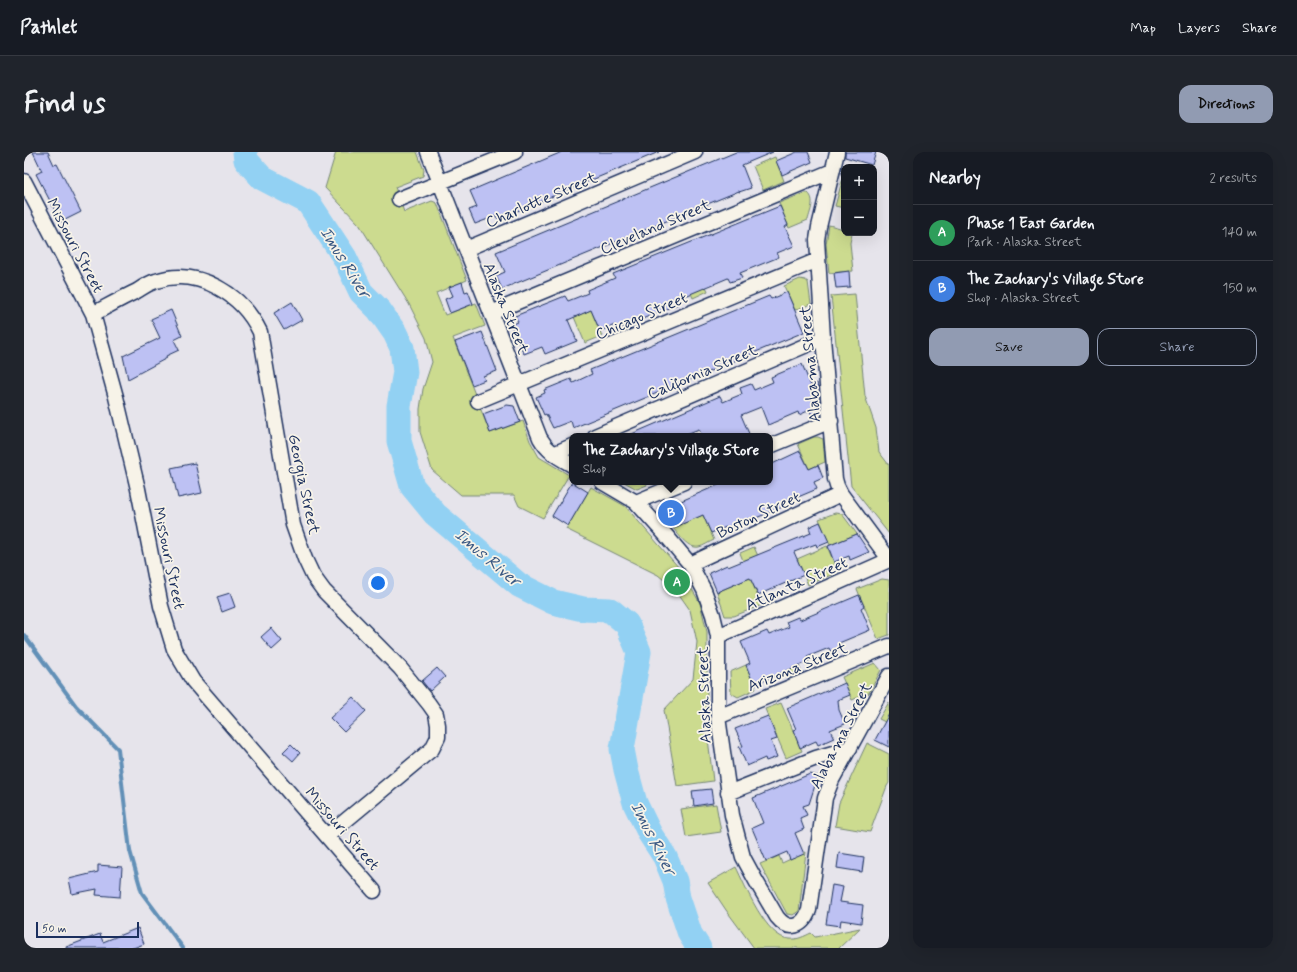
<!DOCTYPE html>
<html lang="en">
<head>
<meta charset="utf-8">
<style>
	:root { --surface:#171b24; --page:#20242c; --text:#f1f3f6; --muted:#9ea1a6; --line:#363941; --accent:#919bb2 }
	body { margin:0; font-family:Mynerve,sans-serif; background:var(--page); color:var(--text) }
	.controls { position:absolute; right:12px; top:12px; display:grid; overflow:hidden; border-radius:8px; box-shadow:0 4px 16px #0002 }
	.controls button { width:36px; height:36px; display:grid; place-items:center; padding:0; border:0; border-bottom:1px solid var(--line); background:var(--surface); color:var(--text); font:20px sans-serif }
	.scale { position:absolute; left:12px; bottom:10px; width:103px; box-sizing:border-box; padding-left:4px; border:2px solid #1b2f5e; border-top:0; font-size:11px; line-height:14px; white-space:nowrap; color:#1b2f5e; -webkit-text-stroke:3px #f7f3e8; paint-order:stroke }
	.you { position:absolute; left:354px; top:431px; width:14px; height:14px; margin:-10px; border:3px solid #fff; border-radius:50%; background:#1a73e8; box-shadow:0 0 0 6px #1a73e833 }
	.badge { display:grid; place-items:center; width:26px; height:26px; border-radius:50%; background:var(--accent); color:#fff; font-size:13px; font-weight:700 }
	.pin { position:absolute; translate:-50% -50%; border:2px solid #fff; box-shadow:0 1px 4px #0006 }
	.popup { position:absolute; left:545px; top:281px; width:204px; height:52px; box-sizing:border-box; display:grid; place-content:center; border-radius:8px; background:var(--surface); filter:drop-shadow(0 1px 3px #0005); font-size:13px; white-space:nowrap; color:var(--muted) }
	.popup b { font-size:15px; color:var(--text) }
	.popup::after { content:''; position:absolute; left:50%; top:100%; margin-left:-8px; border:8px solid transparent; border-top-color:var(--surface) }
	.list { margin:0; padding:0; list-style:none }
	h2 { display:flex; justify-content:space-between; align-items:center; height:52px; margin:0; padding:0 16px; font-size:17px }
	h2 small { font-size:13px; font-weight:400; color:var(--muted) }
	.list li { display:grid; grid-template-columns:26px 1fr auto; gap:12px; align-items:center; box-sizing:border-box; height:56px; padding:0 16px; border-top:1px solid var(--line) }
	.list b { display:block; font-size:15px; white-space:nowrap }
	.list p { margin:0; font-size:13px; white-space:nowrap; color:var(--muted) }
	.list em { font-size:13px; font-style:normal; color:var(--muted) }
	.actions { display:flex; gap:8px; padding:12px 16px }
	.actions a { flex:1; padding:9px 0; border:1px solid var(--accent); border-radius:12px; text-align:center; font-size:14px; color:var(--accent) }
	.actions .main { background:var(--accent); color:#111 }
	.map { position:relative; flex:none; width:865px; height:796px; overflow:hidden; border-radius:12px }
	header { display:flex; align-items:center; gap:24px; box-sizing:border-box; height:56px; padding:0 20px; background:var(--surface); border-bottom:1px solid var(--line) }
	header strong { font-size:19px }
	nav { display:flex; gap:22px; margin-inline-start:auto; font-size:14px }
	.intro { display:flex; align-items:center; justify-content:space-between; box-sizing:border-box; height:96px; padding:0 24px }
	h1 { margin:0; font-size:28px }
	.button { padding:10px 18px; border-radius:12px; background:var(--accent); color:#111; font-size:14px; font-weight:700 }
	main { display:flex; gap:24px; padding:0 24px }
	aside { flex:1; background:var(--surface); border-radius:12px; box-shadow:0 4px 16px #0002 }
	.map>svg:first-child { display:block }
	.green { fill:#ccdb8f; stroke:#748576 }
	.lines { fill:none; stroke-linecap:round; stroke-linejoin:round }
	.stream { stroke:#6290b7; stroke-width:4 }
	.river { stroke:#92d1f3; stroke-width:25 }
	.building { fill:#bdc1f3; stroke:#1b2f5e }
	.street-casing { stroke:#1b2f5e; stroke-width:17 }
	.street { stroke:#f7f3e8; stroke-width:14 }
	.labels { text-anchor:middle; stroke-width:3.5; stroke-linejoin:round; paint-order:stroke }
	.street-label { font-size:16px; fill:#1b2f5e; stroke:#f7f3e8 }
	.water-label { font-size:17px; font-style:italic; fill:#395883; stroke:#f7f3e8 }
</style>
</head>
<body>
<header>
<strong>Pathlet</strong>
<nav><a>Map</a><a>Layers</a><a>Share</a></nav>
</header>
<div class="intro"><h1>Find us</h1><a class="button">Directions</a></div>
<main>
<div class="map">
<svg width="865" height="796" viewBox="0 0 865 796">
	<rect width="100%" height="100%" fill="#e6e4eb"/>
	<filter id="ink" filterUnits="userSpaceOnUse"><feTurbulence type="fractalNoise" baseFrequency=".025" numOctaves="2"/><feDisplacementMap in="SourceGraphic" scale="8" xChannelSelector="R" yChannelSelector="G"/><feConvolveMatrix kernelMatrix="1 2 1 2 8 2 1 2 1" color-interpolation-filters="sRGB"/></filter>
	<g filter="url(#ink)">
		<!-- green -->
		<path class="green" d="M312,0H393L400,18L399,24L371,35L380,60L408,49L413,51L443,128L412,141L421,163L452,151L461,174L429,186L466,281L499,269L506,289L515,305L545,323L519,366L495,354L490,343H437L408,318L396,280V257L399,237L408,210L402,186L385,152L335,72L301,36Z
			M751,5L760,29L739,38L729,14Z
			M820,22V56L811,54Z
			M780,41H784C792,48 786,59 784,68L765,76L755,51Z
			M805,73L820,77V81H828L826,91L829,119L805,121L802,92Z
			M673,114L684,139L669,146L658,120Z
			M776,127L781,128L784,130L787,152L771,158L760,134Z
			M831,142L841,244L852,276L855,300L865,313V382L827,334L807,144Z
			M567,158L578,184L561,191L550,165Z
			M790,285H794L799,287L801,310L785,317L774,292Z
			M600,330H622L623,333L613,337Z
			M567,335L601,354L656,417L676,451L683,480V578L689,629L653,634L640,558L669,527L673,490L666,458L652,438L634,423L542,377Z
			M811,361L818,362L833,382L806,393L795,367Z
			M679,363L690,388C685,390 680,394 675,395C664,397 655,383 649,376Z
			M803,394L814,420L784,433L773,407Z
			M730,395L741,420L726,426L738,453L710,464H701L693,440L726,426L716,401Z
			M858,427L865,428V483L854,487L833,437Z
			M766,494L777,519L763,525L753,500Z
			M851,511L857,518L845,541L828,548L818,525Z
			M722,513L732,537L714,545L707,541L706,520Z
			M865,550V572L855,567Z
			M757,551L778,599L762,606L741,557Z
			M843,591L865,602V631L863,634L846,680L811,674L815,651Z
			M692,652L697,680L662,685L657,657Z
			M782,700L775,759L769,763L763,762L736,712L755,704L758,711Z
			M712,715C721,733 742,787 766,787C773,788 781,784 787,781L791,785L836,776L815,796H730L702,758L684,731Z"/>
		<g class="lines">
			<!-- stream -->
			<path class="stream" d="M0,483L52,554L94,597L106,699L118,741L159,796"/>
			<!-- river -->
			<path class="river" d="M221,0L222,8L238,26L284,50L321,106L337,140L355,158L371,181L378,196L381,220L375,254V289L388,334L411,362L495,433L529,450L559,457L586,458L603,472L615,500L598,597L602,618L611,651L626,682L641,705L651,729L654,746L666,782L675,796"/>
		</g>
		<!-- building -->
		<path class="building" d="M9,0H24L30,13L33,12L57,60L37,70L12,22L18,19Z
			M538,0H635L474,67L472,64L451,72L445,58L453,55L446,39Z
			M712,0H749L718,13L727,36L715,40V39L478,137L472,124L481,120L472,100Z
			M773,0H784L788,10L758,23L752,9Z
			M821,0H852L848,13L821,5Z
			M756,54L764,73L761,75L770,94L753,101L755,105L716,121L718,126L706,130L704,126L652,148L654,152L592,178L591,173L576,179L567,158L544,168L553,189L521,202L518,195L500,202L487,173L494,170L491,164L541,144L544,149L564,141L563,138L591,126L589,122Z
			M825,119L826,135L812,136L810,121Z
			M438,130L441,140L444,139L449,152L426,161L421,147L429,144L425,135Z
			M763,140L780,180L549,276L547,269L529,276L522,262L520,263L512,245L521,241L520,238L547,227L549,231L568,222L566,218L745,144L747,147Z
			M268,150L278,168L260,178L250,161Z
			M147,158L158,184L150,188L155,198L142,204L143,206L104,227L99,204L136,186L127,167Z
			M458,180L473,219L459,224L461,228L448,233L431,190Z
			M778,212L787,234L793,231L796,258L788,264L786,258L775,263L774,260L744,273L737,255L717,263L726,284H678L675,277L657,284H603L696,244L699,250L718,242L716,236L727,232L730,238L749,230L747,225Z
			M483,253L490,254L496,270L466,281L459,262Z
			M776,299L785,317L794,313L799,326L790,330L793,337L760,351L761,354L703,378L702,375L687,381L679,363L649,376L641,356L701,330H746V313Z
			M171,311L178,341L154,346L147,316Z
			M548,330L564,340L544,374L528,364Z
			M796,370L805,390L793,395L792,392L770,400L780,423L734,443L726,426L693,440L685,421L703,413L704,415L787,381L785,375Z
			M833,382L845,400L826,408L825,404L810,410L804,394Z
			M206,441L211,455L198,460L193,445Z
			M835,443L840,454L837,456L846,478L815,491L817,496L807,500L805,496L783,505L785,509L730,533L722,513L726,511L717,490L743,479L745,483L765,475L762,470L774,465L776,468Z
			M247,476L258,489L248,498L237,485Z
			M413,516L421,525L406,539L398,529Z
			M821,531L826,543L814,548L815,558L821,572L806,578L810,586L794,593L792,589L776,596L769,578L772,577L763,556Z
			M329,545L342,559L320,580L306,566Z
			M865,562V595L851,588Z
			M744,564L753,587L747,589L753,605L742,609L741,606L723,614L715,595L719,594L711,577Z
			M267,592L276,601L269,609L259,600Z
			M786,622L794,624L785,652L779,654L783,663L776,666L780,677L771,681L780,702L766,708L763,700L742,709L728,676L739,671L729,646Z
			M687,637L689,651L670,654L668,639Z
			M815,701L840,705L838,720L813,716Z
			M74,713L98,715L96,745L72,743L73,737L48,742L45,727L74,720Z
			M808,733L819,735L816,750L839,753L837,771L817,768L816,774L802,772Z
			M114,776L120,792L109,796H42V795L76,782L79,790Z"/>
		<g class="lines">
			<defs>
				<path id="street" d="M404,0L516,286C524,300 534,305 548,313
					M813,0L795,75L793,88L799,186L811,327L813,334L817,342L865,407
					M0,29L69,162L92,245L114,337L137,454L150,497L169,529L350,739
					M375,47L491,0
					M442,97L671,0
					M467,161L808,19
					M69,162C84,154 98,146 113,139C119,135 125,131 132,129C174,115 218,142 236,180L269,373L281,407L289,424L300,439L376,516L405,552L412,562L414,573V585L408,597L303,684
					M454,249L794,108
					M571,284L799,186
					M746,294L807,269
					M529,302L548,294
					M578,330L612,350L640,381L666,412L680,438L689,463L694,484V565L708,663L719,705L732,729L753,765C765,780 779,775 785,758L801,646L808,628L865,524
					M612,350L660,330
					M666,412L817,342
					M694,484L865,408
					M694,565L865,494
					M704,641L792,606L826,596"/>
			</defs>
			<!-- street casing -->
			<use href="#street" class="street-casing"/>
			<!-- street -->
			<use href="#street" class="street"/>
		</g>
	</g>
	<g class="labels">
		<!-- street labels -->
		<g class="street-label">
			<text transform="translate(517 47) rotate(-23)" y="6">Charlotte Street</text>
			<text transform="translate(631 74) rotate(-23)" y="6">Cleveland Street</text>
			<text transform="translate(52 93) rotate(62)" y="6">Missouri Street</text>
			<text transform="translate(483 156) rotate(68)" y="6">Alaska Street</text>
			<text transform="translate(617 163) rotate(-23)" y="6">Chicago Street</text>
			<text transform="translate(785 212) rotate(-95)" y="6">Alabama Street</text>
			<text transform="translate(678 219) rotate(-23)" y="6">California Street</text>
			<text transform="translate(281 332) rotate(78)" y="6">Georgia Street</text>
			<text transform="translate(734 362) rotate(-25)" y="6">Boston Street</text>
			<text transform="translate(146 406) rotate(78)" y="6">Missouri Street</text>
			<text transform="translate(772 431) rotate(-24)" y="6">Atlanta Street</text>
			<text transform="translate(773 514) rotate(-22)" y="6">Arizona Street</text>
			<text transform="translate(679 543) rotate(-92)" y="6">Alaska Street</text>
			<text transform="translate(816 583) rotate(-63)" y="6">Alabama Street</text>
			<text transform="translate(319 676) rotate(49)" y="6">Missouri Street</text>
		</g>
		<!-- water labels -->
		<g class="water-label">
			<text transform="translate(322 110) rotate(58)" y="6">Imus River</text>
			<text transform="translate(464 405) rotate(40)" y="6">Imus River</text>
			<text transform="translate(630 686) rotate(63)" y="6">Imus River</text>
		</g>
	</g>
</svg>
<div class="controls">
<button>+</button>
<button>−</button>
</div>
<div class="scale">50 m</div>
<div class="you"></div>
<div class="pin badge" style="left:653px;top:430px;background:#2e9e5b">A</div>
<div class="pin badge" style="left:647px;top:361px;background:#3f7fe0">B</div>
<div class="popup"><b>The Zachary's Village Store</b>Shop</div>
</div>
<aside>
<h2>Nearby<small>2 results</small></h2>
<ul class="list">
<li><span class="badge" style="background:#2e9e5b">A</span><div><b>Phase 1 East Garden</b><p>Park · Alaska Street</p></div><em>140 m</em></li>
<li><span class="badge" style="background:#3f7fe0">B</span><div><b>The Zachary's Village Store</b><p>Shop · Alaska Street</p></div><em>150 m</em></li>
</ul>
<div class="actions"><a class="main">Save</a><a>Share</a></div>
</aside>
</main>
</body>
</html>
